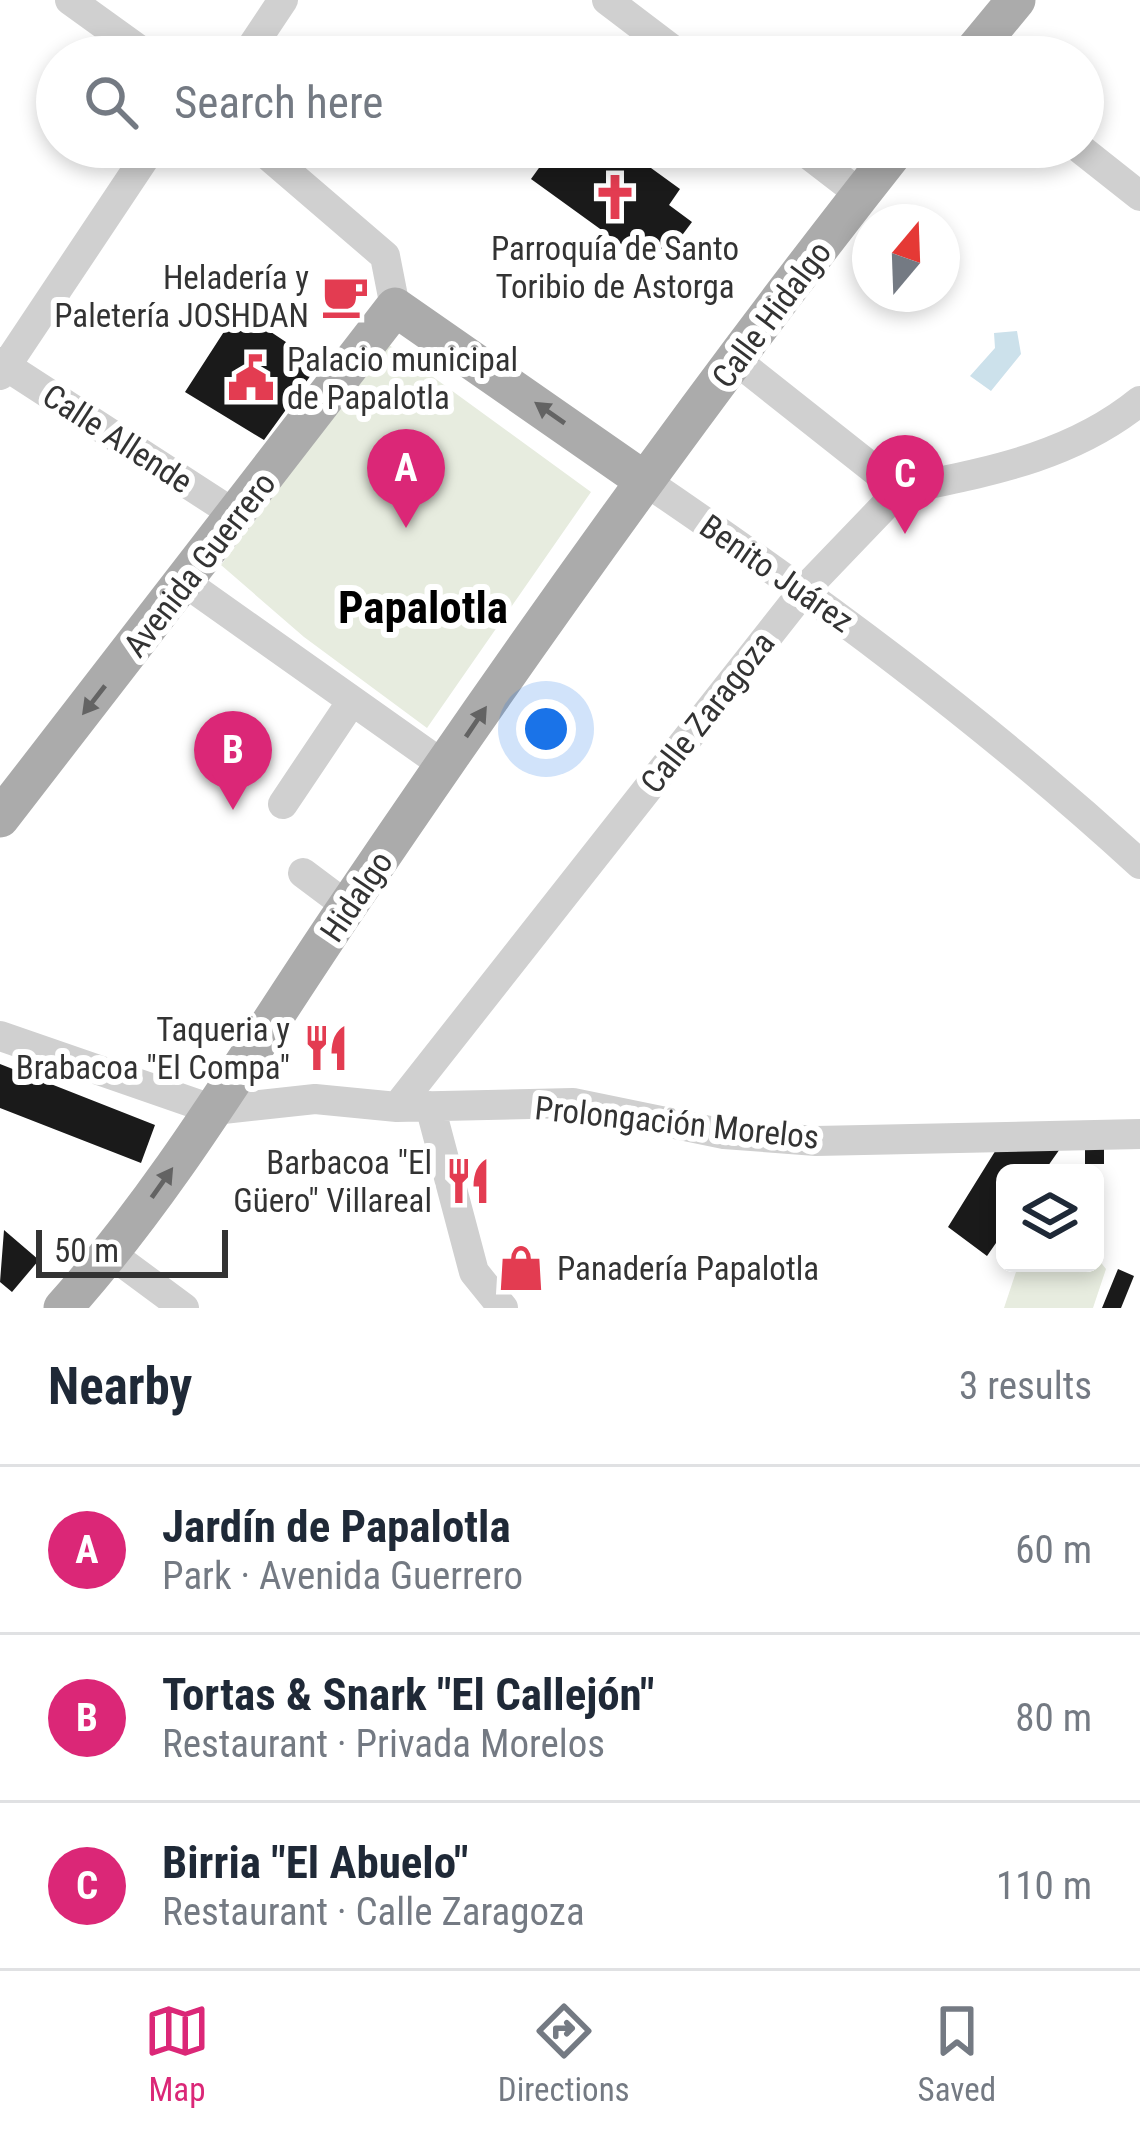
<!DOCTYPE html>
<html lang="en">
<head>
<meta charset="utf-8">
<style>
	:root { --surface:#fff; --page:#f2f2f3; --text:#1f2937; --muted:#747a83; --line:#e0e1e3; --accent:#db2777 }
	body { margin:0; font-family:"Roboto Condensed",sans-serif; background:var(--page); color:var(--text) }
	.controls { position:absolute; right:36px; bottom:36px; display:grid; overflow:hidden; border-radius:18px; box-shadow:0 6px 18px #0003 }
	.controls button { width:108px; height:108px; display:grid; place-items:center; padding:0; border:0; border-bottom:3px solid var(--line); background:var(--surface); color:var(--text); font:60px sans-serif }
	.compass { position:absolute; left:852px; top:204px; width:108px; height:108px; border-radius:50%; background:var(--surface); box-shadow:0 6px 18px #0003; rotate:19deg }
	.scale { position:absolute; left:36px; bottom:30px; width:192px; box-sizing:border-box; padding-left:12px; border:6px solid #333; border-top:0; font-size:33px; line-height:42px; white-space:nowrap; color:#333; -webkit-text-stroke:9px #fff; paint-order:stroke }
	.you { position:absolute; left:546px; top:729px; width:42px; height:42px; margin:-30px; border:9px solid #fff; border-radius:50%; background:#1a73e8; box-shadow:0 0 0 18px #1a73e833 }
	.badge { display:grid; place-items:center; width:78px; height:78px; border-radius:50%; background:var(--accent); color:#fff; font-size:39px; font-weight:700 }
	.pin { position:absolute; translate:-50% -99px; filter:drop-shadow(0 3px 6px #0008) }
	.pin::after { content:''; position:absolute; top:63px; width:42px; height:36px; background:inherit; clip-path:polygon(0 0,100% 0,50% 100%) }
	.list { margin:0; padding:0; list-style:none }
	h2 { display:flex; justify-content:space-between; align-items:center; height:156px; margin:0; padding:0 48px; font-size:51px }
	h2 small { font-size:39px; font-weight:400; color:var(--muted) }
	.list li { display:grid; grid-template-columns:78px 1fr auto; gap:36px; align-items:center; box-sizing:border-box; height:168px; padding:0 48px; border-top:3px solid var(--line) }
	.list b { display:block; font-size:45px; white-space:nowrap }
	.list p { margin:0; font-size:39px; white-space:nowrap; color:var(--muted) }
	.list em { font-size:39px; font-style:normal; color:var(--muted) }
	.icon { flex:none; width:66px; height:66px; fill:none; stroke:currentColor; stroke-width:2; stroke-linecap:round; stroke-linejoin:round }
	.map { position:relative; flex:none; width:1140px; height:1308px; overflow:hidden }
	.search { position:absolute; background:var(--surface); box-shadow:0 6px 18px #0003; left:36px; right:36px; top:36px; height:132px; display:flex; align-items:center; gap:30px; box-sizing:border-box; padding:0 42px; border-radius:66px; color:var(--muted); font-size:45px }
	.sheet { height:660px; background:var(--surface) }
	nav { display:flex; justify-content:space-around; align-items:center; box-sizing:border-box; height:168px; border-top:3px solid var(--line); background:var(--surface); font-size:33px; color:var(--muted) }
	nav a { display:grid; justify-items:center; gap:6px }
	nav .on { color:var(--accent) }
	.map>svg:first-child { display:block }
	.green { fill:#e7ecdf }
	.water { fill:#cce1eb }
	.building { fill:#1a1a1a }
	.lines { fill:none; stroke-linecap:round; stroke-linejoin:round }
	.minor { stroke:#d0d0d0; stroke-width:30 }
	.major { stroke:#ababab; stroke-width:39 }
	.oneway { fill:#636363 }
	.labels { text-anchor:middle; stroke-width:12; stroke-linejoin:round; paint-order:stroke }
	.poi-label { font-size:33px; fill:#333; stroke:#fff; text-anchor:end }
	.street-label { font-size:33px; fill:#333; stroke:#fff }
	.district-label { font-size:45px; font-weight:bold; fill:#000; stroke:#fff }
</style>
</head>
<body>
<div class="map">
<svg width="1140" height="1308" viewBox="0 0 1140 1308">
	<rect width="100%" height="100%" fill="#fff"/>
	<!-- green -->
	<path class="green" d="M385,342L591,492L427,728L304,637L221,565Z
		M1095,1255L1106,1269L1093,1308H1004L1019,1263H1095Z"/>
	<!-- water -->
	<path class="water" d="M1017,331L1021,354L991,391L970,376L995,348L994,333Z"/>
	<!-- building -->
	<path class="building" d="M554,147H622L680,189L669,205L692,222L668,254L643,237L632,252L531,179Z
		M238,310L319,364L264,440L185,392Z
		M0,1064L155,1125L141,1163L0,1108Z
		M999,1145L1062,1146L1043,1173H1005V1230L987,1256L948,1227Z
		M1085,1145L1104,1146V1164H1085Z
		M4,1230L39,1260L12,1292L0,1282Z
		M1118,1269L1134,1276L1121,1308H1102Z"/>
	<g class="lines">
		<!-- minor -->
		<path class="minor" d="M70,0L149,57
			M607,0L682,57
			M245,57L283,0
			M258,147L385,256L395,307
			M799,147L860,194
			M1078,147L1140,196
			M737,361L900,490
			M0,362L236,515
			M0,375L152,147
			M645,481C819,599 985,722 1140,864
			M900,490C986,472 1070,458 1140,401
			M186,583L446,767
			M283,804L352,701
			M303,873L347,906
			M0,1036L214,1110L315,1099L397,1107L573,1103L724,1134L816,1141L1140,1134
			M430,1106L474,1272L503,1308
			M397,1107L805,589L900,490
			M111,1254L184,1308"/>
		<!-- major -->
		<path class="major" d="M969,57L1016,0
			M0,818L395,307L645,481
			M63,1308C173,1185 255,1042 347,907C522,648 704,392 898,147"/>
	</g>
	<!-- one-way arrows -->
	<defs><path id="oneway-solid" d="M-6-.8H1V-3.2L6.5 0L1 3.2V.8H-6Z" transform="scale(3)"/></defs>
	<g class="oneway">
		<use href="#oneway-solid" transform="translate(550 413) rotate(-145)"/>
		<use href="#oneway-solid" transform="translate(94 700) rotate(128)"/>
		<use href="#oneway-solid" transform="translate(476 722) rotate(-56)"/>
		<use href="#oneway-solid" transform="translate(162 1183) rotate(-55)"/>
	</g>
	<!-- icons -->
	<defs>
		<symbol id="church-bare" viewBox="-9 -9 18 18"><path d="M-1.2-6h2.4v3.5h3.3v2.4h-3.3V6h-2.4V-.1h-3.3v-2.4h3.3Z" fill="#e33c51" stroke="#fff" stroke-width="2.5" paint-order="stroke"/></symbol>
		<symbol id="cafe-bare" viewBox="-9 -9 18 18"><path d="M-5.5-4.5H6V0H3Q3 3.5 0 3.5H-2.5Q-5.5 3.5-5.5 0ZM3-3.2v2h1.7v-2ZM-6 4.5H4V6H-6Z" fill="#e33c51" stroke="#fff" stroke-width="2.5" paint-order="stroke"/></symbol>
		<symbol id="civic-bare" viewBox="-9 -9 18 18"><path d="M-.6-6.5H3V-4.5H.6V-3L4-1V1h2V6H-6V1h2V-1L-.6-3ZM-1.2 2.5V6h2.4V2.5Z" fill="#e33c51" stroke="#fff" stroke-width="2.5" paint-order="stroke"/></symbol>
		<symbol id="restaurant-bare" viewBox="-9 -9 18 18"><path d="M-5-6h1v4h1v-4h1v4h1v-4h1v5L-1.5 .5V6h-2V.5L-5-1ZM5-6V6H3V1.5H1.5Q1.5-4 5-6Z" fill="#e33c51" stroke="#fff" stroke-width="2.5" paint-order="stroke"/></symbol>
		<symbol id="shop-bare" viewBox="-9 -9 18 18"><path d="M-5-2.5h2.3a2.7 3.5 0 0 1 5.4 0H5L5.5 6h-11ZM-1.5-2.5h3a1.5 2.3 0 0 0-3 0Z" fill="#e33c51" stroke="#fff" stroke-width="2.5" paint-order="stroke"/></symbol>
	</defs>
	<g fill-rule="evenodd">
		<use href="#church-bare" x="582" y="164" width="66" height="66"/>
		<use href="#cafe-bare" x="312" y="263" width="66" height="66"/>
		<use href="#civic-bare" x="218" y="345" width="66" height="66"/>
		<use href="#restaurant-bare" x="293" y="1015" width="66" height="66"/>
		<use href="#restaurant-bare" x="435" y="1148" width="66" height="66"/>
		<use href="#shop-bare" x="488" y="1235" width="66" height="66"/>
	</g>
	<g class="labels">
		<!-- poi labels -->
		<g class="poi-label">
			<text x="615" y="260" text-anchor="middle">Parroquía de Santo<tspan x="615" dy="38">Toribio de Astorga</tspan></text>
			<text x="309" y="289">Heladería y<tspan x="309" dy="38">Paletería JOSHDAN</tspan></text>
			<text x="287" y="371" text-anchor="start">Palacio municipal<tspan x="287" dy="38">de Papalotla</tspan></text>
			<text x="290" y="1041">Taqueria y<tspan x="290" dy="38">Brabacoa "El Compa"</tspan></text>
			<text x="432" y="1174">Barbacoa "El<tspan x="432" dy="38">Güero" Villareal</tspan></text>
			<text x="557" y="1280" text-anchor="start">Panadería Papalotla</text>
		</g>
		<!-- street labels -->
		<g class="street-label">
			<text transform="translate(771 314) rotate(-53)" y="12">Calle Hidalgo</text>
			<text transform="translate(118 438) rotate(33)" y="12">Calle Allende</text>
			<text transform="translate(199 564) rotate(-52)" y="12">Avenida Guerrero</text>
			<text transform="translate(777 573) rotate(35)" y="12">Benito Juárez</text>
			<text transform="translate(707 712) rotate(-52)" y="12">Calle Zaragoza</text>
			<text transform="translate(356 896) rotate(-56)" y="12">Hidalgo</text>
			<text transform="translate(677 1122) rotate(6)" y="12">Prolongación Morelos</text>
		</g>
		<!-- district labels -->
		<g class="district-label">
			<text x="423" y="623">Papalotla</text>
		</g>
	</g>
</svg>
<div class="controls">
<button><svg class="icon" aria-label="layers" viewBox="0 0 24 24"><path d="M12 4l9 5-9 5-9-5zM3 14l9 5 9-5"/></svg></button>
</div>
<svg class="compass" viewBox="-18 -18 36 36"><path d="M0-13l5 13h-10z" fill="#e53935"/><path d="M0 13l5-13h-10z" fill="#747a83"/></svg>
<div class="scale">50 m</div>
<div class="you"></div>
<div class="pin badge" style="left:406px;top:528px">A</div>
<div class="pin badge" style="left:233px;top:810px">B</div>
<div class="pin badge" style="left:905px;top:534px">C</div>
<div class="search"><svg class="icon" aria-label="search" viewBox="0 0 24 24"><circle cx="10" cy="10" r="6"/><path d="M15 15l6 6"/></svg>Search here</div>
</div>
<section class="sheet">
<h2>Nearby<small>3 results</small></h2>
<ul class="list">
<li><span class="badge">A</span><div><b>Jardín de Papalotla</b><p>Park · Avenida Guerrero</p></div><em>60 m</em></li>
<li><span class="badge">B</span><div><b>Tortas &amp; Snark &quot;El Callejón&quot;</b><p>Restaurant · Privada Morelos</p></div><em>80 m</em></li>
<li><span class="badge">C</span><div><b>Birria &quot;El Abuelo&quot;</b><p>Restaurant · Calle Zaragoza</p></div><em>110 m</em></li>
</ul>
</section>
<nav>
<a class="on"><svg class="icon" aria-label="map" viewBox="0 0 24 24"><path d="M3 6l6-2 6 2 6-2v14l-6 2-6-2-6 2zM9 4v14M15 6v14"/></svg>Map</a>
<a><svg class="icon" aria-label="directions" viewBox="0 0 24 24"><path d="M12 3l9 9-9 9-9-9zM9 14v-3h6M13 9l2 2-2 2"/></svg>Directions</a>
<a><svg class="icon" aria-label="saved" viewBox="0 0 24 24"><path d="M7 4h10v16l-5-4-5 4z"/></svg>Saved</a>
</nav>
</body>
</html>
